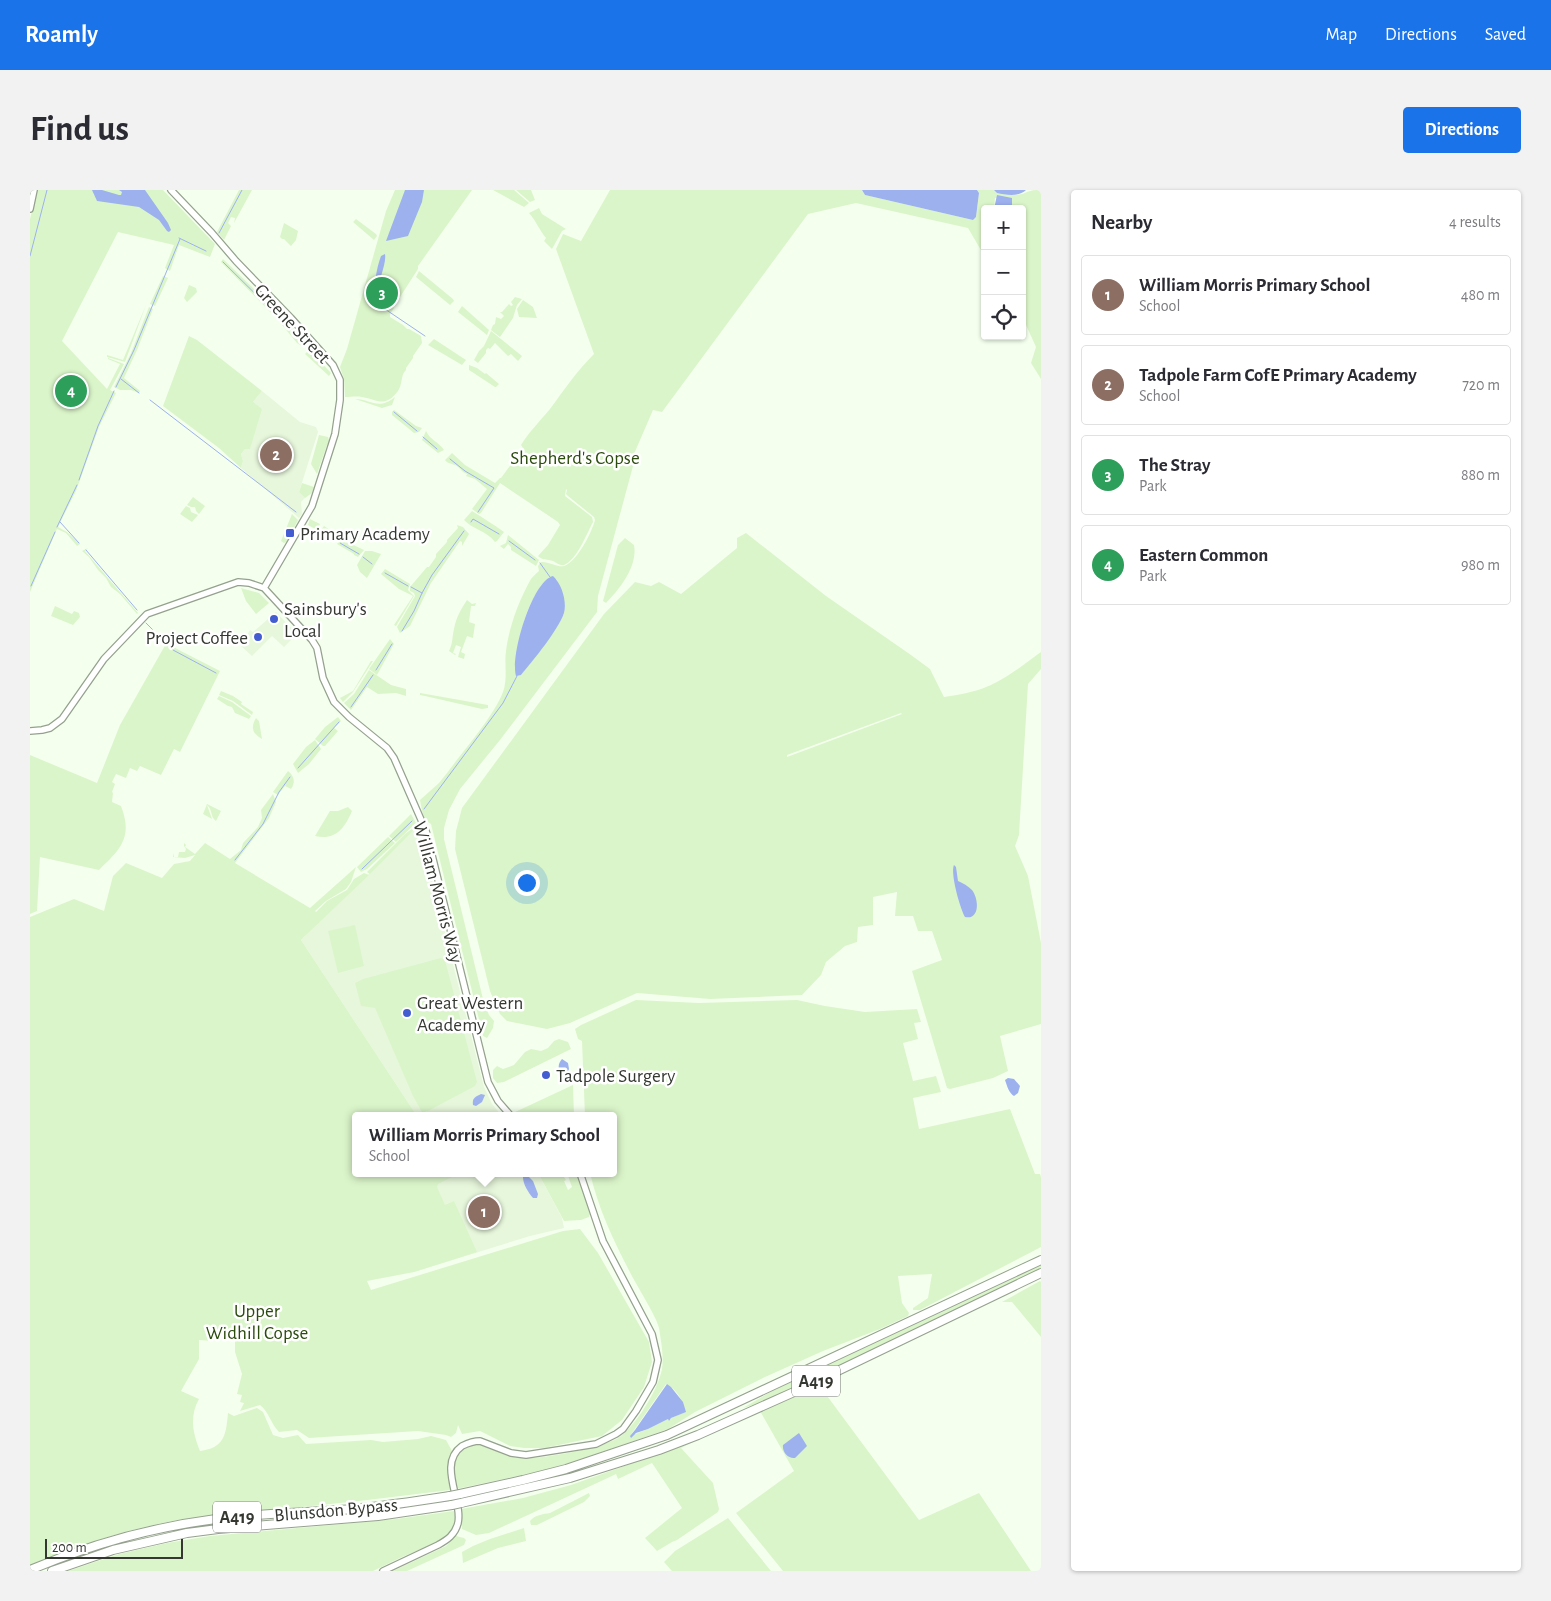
<!DOCTYPE html>
<html lang="en">
<head>
<meta charset="utf-8">
<style>
	:root { --surface:#fff; --page:#f2f2f3; --text:#2b2b33; --muted:#7c7c81; --line:#e1e1e2; --accent:#1a73e8 }
	body { margin:0; font-family:"Alegreya Sans",sans-serif; background:var(--page); color:var(--text) }
	.controls { position:absolute; right:15px; top:15px; display:grid; overflow:hidden; border-radius:5px; box-shadow:0 1px 4px #0004 }
	.controls button { width:45px; height:45px; display:grid; place-items:center; padding:0; border:0; border-bottom:1px solid var(--line); background:var(--surface); color:var(--text); font:25px sans-serif }
	.scale { position:absolute; left:15px; bottom:12px; width:138px; box-sizing:border-box; padding-left:5px; border:2px solid #343831; border-top:0; font-size:14px; line-height:18px; white-space:nowrap; color:#343831; -webkit-text-stroke:4px #fff; paint-order:stroke }
	.you { position:absolute; left:496px; top:692px; width:18px; height:18px; margin:-12px; border:4px solid #fff; border-radius:50%; background:#1a73e8; box-shadow:0 0 0 8px #1a73e833 }
	.badge { display:grid; place-items:center; width:32px; height:32px; border-radius:50%; background:var(--accent); color:#fff; font-size:16px; font-weight:700 }
	.pin { position:absolute; translate:-50% -50%; border:2px solid #fff; box-shadow:0 1px 5px #0006 }
	.popup { position:absolute; left:322px; top:922px; width:265px; height:65px; box-sizing:border-box; display:grid; place-content:center; border-radius:5px; background:var(--surface); filter:drop-shadow(0 1px 4px #0005); font-size:16px; white-space:nowrap; color:var(--muted) }
	.popup b { font-size:19px; color:var(--text) }
	.popup::after { content:''; position:absolute; left:50%; top:100%; margin-left:-10px; border:10px solid transparent; border-top-color:var(--surface) }
	.list { margin:0; padding:0; list-style:none }
	h2 { display:flex; justify-content:space-between; align-items:center; height:65px; margin:0; padding:0 20px; font-size:21px }
	h2 small { font-size:16px; font-weight:400; color:var(--muted) }
	.list li { display:grid; grid-template-columns:32px 1fr auto; gap:15px; align-items:center; box-sizing:border-box; height:80px; margin:0 10px 10px; padding:0 10px; border:1px solid var(--line); border-radius:5px }
	.list b { display:block; font-size:19px; white-space:nowrap }
	.list p { margin:0; font-size:16px; white-space:nowrap; color:var(--muted) }
	.list em { font-size:16px; font-style:normal; color:var(--muted) }
	.icon { flex:none; width:28px; height:28px; fill:none; stroke:currentColor; stroke-width:2; stroke-linecap:round; stroke-linejoin:round }
	.map { position:relative; flex:none; width:1011px; height:1381px; overflow:hidden; border-radius:5px }
	header { display:flex; align-items:center; gap:30px; box-sizing:border-box; height:70px; padding:0 25px; background:var(--accent); color:#fff }
	header strong { font-size:24px }
	nav { display:flex; gap:28px; margin-inline-start:auto; font-size:18px }
	.intro { display:flex; align-items:center; justify-content:space-between; box-sizing:border-box; height:120px; padding:0 30px }
	h1 { margin:0; font-size:35px }
	.button { padding:12px 22px; border-radius:5px; background:var(--accent); color:#fff; font-size:18px; font-weight:700 }
	main { display:flex; gap:30px; padding:0 30px }
	aside { flex:1; background:var(--surface); border-radius:5px; box-shadow:0 1px 4px #0004 }
	.map>svg:first-child { display:block }
	.built { fill:#e7f7dc }
	.green { fill:#dbf5ca; fill-rule:evenodd }
	.water { fill:#9db1ee }
	.lines { fill:none; stroke-linecap:round; stroke-linejoin:round }
	.stream { stroke:#9db1ee; stroke-width:1 }
	.tertiary-casing { stroke:#95a18e; stroke-width:8 }
	.trunk-casing { stroke:#95a18e; stroke-width:10 }
	.tertiary { stroke:#fff; stroke-width:5.5 }
	.trunk { stroke:#fff; stroke-width:8 }
	.trunk-bridge-casing { stroke:#95a18e; stroke-width:10; stroke-linecap:butt }
	.trunk-bridge { stroke:#fff; stroke-width:8 }
	.poi-dot { fill:#435dd0; stroke:#fff; stroke-width:2 }
	.labels { text-anchor:middle; stroke-width:5; stroke-linejoin:round; paint-order:stroke }
	.shield { fill:#fff; stroke:#71746f; stroke-width:1 }
	.shield-label { font-size:18px; font-weight:bold; fill:#343831 }
	.street-label { font-size:19px; fill:#343831; stroke:#fff }
	.park-label { font-size:19px; fill:#2b4b0d; stroke:#fff }
	.poi-label { font-size:19px; fill:#343831; stroke:#fff; text-anchor:start }
</style>
</head>
<body>
<header>
<strong>Roamly</strong>
<nav><a>Map</a><a>Directions</a><a>Saved</a></nav>
</header>
<div class="intro"><h1>Find us</h1><a class="button">Directions</a></div>
<main>
<div class="map">
<svg width="1011" height="1381" viewBox="0 0 1011 1381">
	<rect width="100%" height="100%" fill="#f4ffee"/>
	<!-- built -->
	<path class="built" d="M232,201L270,232L286,237L288,242L269,302L275,308L271,312L272,324L269,328L211,278L213,271L211,264L215,259H220L223,212Z
		M246,422L267,444L254,457L242,446L222,466L211,456L217,445L220,440L223,442Z
		M387,637L392,647L387,648L388,655H393L454,897L462,914L472,926H387L271,750Z
		M402,983H508L532,1028L534,1038L500,1046L384,1082L372,1083L380,1010Z"/>
	<!-- green -->
	<path class="green" d="M7,0H133L185,54L180,67L149,55L140,81L135,78L144,55L88,42L32,151L77,199L90,174L78,169V168L94,174L80,200L86,203L69,237L46,301L28,337L37,342L50,354L47,356L36,343L27,339L0,402V29Z
		M209,0H222L204,33L205,28L201,27L198,33L201,36L194,50L187,42Z
		M365,0H442L388,76V79L370,107L368,106L361,116L364,118L360,124V127L373,135L377,139H379L391,146L392,153L383,166V168L376,178V180C370,186 373,194 368,201C355,218 348,210 332,207C326,206 321,207 315,207L314,189L310,177L317,159L356,21Z
		M463,0H484L499,13L494,17Z
		M486,0H501L505,10L500,12Z
		M580,0H832L835,5L943,30L946,27L949,3L947,0H964L967,3C974,4 985,6 992,4C1001,1 999,0 1011,0V189L1001,173L1006,157L992,126V19H982V8H965L964,19H955V67L938,38L826,13L778,24L632,222L623,220L604,264L606,265L568,406L567,422L470,550L430,599L419,620L414,638V649L454,813L459,825L464,831L463,838L457,848L453,846L401,634C392,629 392,619 390,610L409,593L417,583C433,561 464,526 473,502C478,488 474,474 476,461C479,437 489,410 501,389C503,386 506,384 509,381L508,376L511,372C518,371 529,378 534,376C547,372 562,342 565,330L564,327L538,306L536,304L537,300L536,299L535,306L562,327L563,332C557,343 547,370 534,375C530,376 527,373 523,371C517,369 513,371 508,366L518,355L530,335L528,332L470,293L451,323L449,324L442,319L457,299L445,289L436,286L437,284C431,282 430,277 425,275C420,273 418,274 415,270L422,263L435,275L465,293L470,288H471L493,258L491,255C499,242 510,231 520,219C534,200 547,181 564,164L526,59L533,44L551,51ZM520,387L526,389C531,399 536,411 534,423C531,435 500,474 491,485C491,471 490,456 492,442C493,427 507,396 520,387Z
		M509,18L512,24L536,39L532,41L522,59L514,51L516,48C510,41 506,31 499,23Z
		M326,29L346,44L347,46L344,50L323,32Z
		M254,33L268,41L266,50L261,56L254,49H252L250,47Z
		M193,69L258,132L275,152L272,156L267,153L248,130L191,72Z
		M389,81L423,109L424,111L420,115L386,87Z
		M133,86L138,88L125,116L120,114Z
		M159,95L166,98L167,102L157,112L154,108Z
		M485,107L492,109L487,115L483,128L470,147L461,140L463,135L465,134L466,127L471,129L474,126L470,122H472L479,114L481,116L483,115L481,112Z
		M493,110L503,117L507,128L489,127L487,119Z
		M116,115L95,172L77,167V165L93,170Z
		M432,116L459,140L457,145L428,122Z
		M119,117L123,119L107,160L94,188L110,201L109,203L101,200H90L84,197L101,163Z
		M461,141L492,166L488,171L481,164L478,166L465,153L460,159L458,158L456,160V163L448,173L444,170L449,161L454,156Z
		M159,146L167,150L232,201L223,212L232,219L220,259H215L211,264L213,271L211,278L189,258L133,216Z
		M404,149L436,170L432,175L398,155Z
		M279,160L301,183L299,186L275,164Z
		M439,175L447,178L455,184L456,183L469,194L466,197H465L439,180Z
		M365,207L362,215L352,218L325,209C341,209 348,221 365,207Z
		M364,220L386,236L392,238L389,242L384,243L362,225V222Z
		M396,241C400,250 409,252 414,260L408,263L392,250Z
		M289,245L298,247L300,252L297,255L287,284L281,274Z
		M272,293L284,297L282,303L275,308L269,302Z
		M163,307L175,316L169,324L166,321L165,317H161L157,315Z
		M156,316L160,318L161,322L168,325L162,332L150,324Z
		M442,321C453,328 463,334 474,342L467,351L465,352C457,341 442,339 434,330Z
		M262,324L268,330L257,352L254,353L251,351Z
		M280,329L290,334L288,338L291,340L294,336L303,342L305,345L303,349L278,335Z
		M427,335L433,337L439,344L432,356V352L430,351L401,393L380,436L370,443L367,437L385,406L384,403L380,401V397L397,377H399L406,367V364L417,352V350L428,338Z
		M716,343L796,406L881,465L900,479L914,507C961,501 974,489 1011,462V479L998,494L989,645L985,656L998,686L1011,753V834L970,846L978,881L963,888L920,899L917,898L882,781L912,770L902,741H888L883,726H865L867,702L843,707V735L828,737L827,752L815,756L796,772L791,785L772,805L680,809L607,803L540,833L517,839L477,831L470,824L460,801L425,659L426,641L432,618L574,424L605,392L621,396L629,392L651,404L707,358V348ZM871,523L872,524L757,567V565ZM930,692C942,698 947,705 946,719Z
		M478,345L509,370L506,376L481,360V357L478,354L474,359L470,356L476,353Z
		M595,348L604,355C608,376 590,399 576,413L573,411L588,355Z
		M311,349L334,360L328,367L324,365V364L307,354Z
		M58,358L55,361L108,423L107,424L90,404L81,397L76,388L68,380L59,367L52,361Z
		M335,361H342L351,364L337,388L330,382L327,375Z
		M355,379L380,394L378,400L384,406L366,436L364,435L383,406L369,399L351,384Z
		M211,398L229,403L239,413L226,424L216,411Z
		M437,410L442,414L446,413L445,416H441L439,432L445,434L443,448L437,446L431,462L435,464L434,469L428,467L431,457L426,455L423,463L426,464L425,465L419,461C423,453 422,447 424,439C426,428 431,419 437,410Z
		M25,416L42,424L44,421L49,423L50,427L43,435L21,426Z
		M360,449L364,454L347,485L339,479Z
		M137,452L147,459L190,481L150,562L144,559L131,585L110,576L107,581L100,578L96,588L86,584L82,592L85,594L82,602L83,603L82,612L91,616C103,647 91,659 69,680L10,667L7,721L0,724V565L67,593L90,535Z
		M341,471H343L323,502L313,512L310,508L323,501Z
		M339,480L361,495L376,499V506L366,503L348,504L337,497L321,520L314,513L324,504Z
		M191,501L203,506L212,512L211,514L223,522L222,525L203,511L189,505Z
		M390,503L458,515V518L452,519L395,506L390,505Z
		M189,506L202,512L221,526L219,529L205,523L202,517L198,516L187,509Z
		M308,527L311,531L304,538L308,541L295,556H293L285,549L295,537Z
		M226,528L229,531L232,549C223,544 220,538 226,528Z
		M285,550L291,559L279,574L268,583L263,574L276,557Z
		M258,581C264,586 266,592 261,599L255,596L248,605L243,602Z
		M243,604L246,612L239,628L205,673L280,718L326,677L321,692L316,699L296,711L285,721L286,722L297,711L317,700L324,689L334,683L339,685L271,750L387,926H325V983H430L408,994L407,997L415,1015L424,1011L447,1062L384,1082L337,1091L341,1100L533,1041L550,1039L568,1063L619,1152L622,1172L614,1197L592,1230L572,1246L514,1258H494L480,1256L450,1241L432,1244L428,1235L426,1243L421,1247L416,1245L388,1241L279,1248L267,1240L249,1242C241,1234 239,1222 230,1215L210,1221L214,1213L210,1212L212,1205L207,1204L212,1184L205,1162V1144L185,1145L183,1151L169,1150V1169L151,1201L169,1209C159,1227 163,1243 170,1261C195,1258 196,1244 198,1223L204,1226L227,1218L233,1222L243,1245L253,1248L268,1245L276,1254L341,1250L353,1252L388,1249L401,1246L416,1250L422,1261L418,1276L420,1300C365,1307 310,1313 254,1319C206,1323 158,1326 111,1338C73,1347 36,1361 0,1375V727L44,709L74,721L83,686L96,673L132,688L144,674L160,671L165,665L155,668L143,667V663L144,667H148L149,662H155L156,659L154,656V653L156,655L155,657L165,664L175,653L200,669L211,660L213,653L228,637L232,628L231,620Z
		M177,614L191,621L186,631C180,627 183,620 177,615L182,629L173,624Z
		M318,617L322,621C315,638 305,651 285,646L300,621H308Z
		M381,624L386,633L366,652L359,646Z
		M387,635L391,643L387,637L340,684L337,682L375,644Z
		M358,647L365,653L337,679L331,682L327,677Z
		M325,735L334,776L308,783L298,741Z
		M411,768L414,769L416,774L447,892L445,896L398,921L392,922L383,906L345,818L331,816L325,793L333,789Z
		M606,810L669,813L767,810L795,816L835,822L887,819L891,832L884,833L888,849L873,853L883,891L906,886L911,902L883,908L889,939L980,919L1005,984H1010L1011,987V1057L890,1120H883V1118L898,1108L902,1084L868,1086L872,1113L879,1123L878,1126L850,1139L793,1161L735,1187L665,1222L638,1239L546,1271L507,1282L426,1299C425,1292 423,1284 424,1277C425,1261 442,1251 457,1255C462,1257 466,1261 470,1263C477,1266 485,1268 492,1268C509,1270 578,1257 591,1246C607,1233 628,1200 632,1179C634,1166 631,1151 629,1138C627,1128 609,1099 603,1088C585,1054 569,1021 560,983H583V926H555L552,851L548,849L545,839L551,835ZM636,1194C646,1199 654,1210 654,1222L641,1228L639,1231L638,1229L618,1239L600,1246Z
		M529,849L538,852L541,859L474,892L467,893L463,888V880L467,876L473,879L484,875L495,862L501,859L511,861L518,858L524,851Z
		M543,895L544,926H488L483,923Z
		M508,983H531L536,990L534,991L538,1000L542,997L538,986L544,983L548,986L560,1024L559,1027L551,1030L534,1031Z
		M1011,1074V1080L764,1198L733,1212L713,1218L742,1201Z
		M1010,1091L1011,1092V1147L982,1112H972Z
		M789,1195L889,1330L949,1303L1001,1381H753L706,1323L764,1281L730,1221Z
		M665,1251L651,1258L683,1293L689,1319L688,1322L647,1350L642,1352L627,1361L615,1348L652,1318L622,1273L588,1289L586,1284L582,1286L459,1343L446,1345L432,1339L431,1319L493,1308L541,1295Z
		M559,1303L560,1306L554,1312L507,1335H501L500,1331C505,1325 513,1324 520,1323Z
		M424,1321L426,1332L421,1344L411,1351L372,1367L343,1381H38L89,1364L137,1353L180,1346L366,1329Z
		M698,1328L741,1381H642L634,1372L645,1361Z
		M494,1338L496,1351L468,1358L433,1373L432,1362L443,1356L460,1349Z
		M426,1346L434,1348L436,1350L434,1355L377,1381H363L416,1356Z"/>
	<!-- water -->
	<path class="water" d="M62,0H72L89,5H91L92,2L89,0H115L138,33L141,40L139,42L137,41L129,30L109,17L67,11Z
		M375,0H394L392,12L378,46L356,51Z
		M832,0H947L949,3L946,27L943,30L835,5Z
		M964,0H996C989,7 976,5 967,3Z
		M967,5L982,8V19H964Z
		M355,64C357,74 346,95 347,111L343,107C345,93 346,79 351,66Z
		M523,386C532,394 537,412 534,423C529,439 502,472 491,485L486,486C480,466 502,391 523,386Z
		M924,675L926,677L928,691C933,693 938,696 942,700C949,709 950,730 935,727C930,718 920,683 924,675Z
		M532,869L538,873L539,879L537,885L534,886L530,883C528,877 528,874 532,869Z
		M978,888L984,889L990,896L988,903L984,906C979,903 977,896 975,890Z
		M451,904L455,905L452,912L446,916L443,915C442,908 445,907 451,904Z
		M497,985L503,991L508,1004L507,1008H503C498,1002 493,994 493,987Z
		M637,1194L641,1197L653,1212L656,1222L641,1228L639,1231L638,1229L618,1239L606,1243L601,1248L600,1246L605,1240Z
		M769,1243L777,1256L765,1268C758,1269 752,1262 753,1255Z"/>
	<g class="lines">
		<!-- stream -->
		<path class="stream" d="M189,43L212,0
			M149,48L176,61
			M0,66L17,0
			M193,72L258,136L272,152
			M346,110L349,115L395,146
			M91,189L109,203
			M86,197L104,160L150,49
			M120,210L266,322
			M364,222L387,241
			M393,247L407,259
			M420,269L435,281L464,298L448,322
			M49,290L68,236L84,201
			M30,332L49,353
			M441,332L443,329L469,344
			M27,337L47,295
			M293,342L302,348
			M479,351L505,370
			M310,353L329,364
			M56,360L107,420
			M333,367L342,374
			M510,373L520,387
			M355,383L378,396
			M1,396L25,342
			M381,397L392,403
			M116,433L143,460L186,483
			M372,441L384,421L392,403L402,385L434,341
			M346,480L362,454
			M321,517L343,485
			M268,578L309,532
			M394,619L473,513L487,486
			M205,670L233,634L249,602L260,587
			M332,679L382,631"/>
		<defs>
			<path id="tertiary" d="M141,0L182,43L206,71L261,128L303,175L310,190V210L305,244L282,316L234,398
				M0,19L4,0
				M0,541L12,540L20,538L32,529L74,469L117,424L208,392L219,393L234,398L282,450L287,458L293,488L304,512L319,527L357,558L364,568L396,641L458,892L468,911L481,926
				M353,1381L408,1355C417,1350 425,1345 428,1333C433,1310 407,1274 432,1256C438,1253 444,1251 450,1251L481,1263L496,1265L566,1254L586,1244L593,1239L606,1221L623,1192L628,1170L622,1144L573,1051L550,983"/>
			<path id="trunk" d="M430,1304L493,1290L536,1279L637,1245L1011,1070
				M431,1313L540,1288L629,1260L668,1245L764,1202L1011,1083
				M0,1380C59,1355 123,1337 186,1329C231,1323 277,1323 322,1319C355,1316 388,1311 420,1306
				M22,1381L83,1360L157,1343L188,1339L348,1326L422,1315"/>
		</defs>
		<!-- tertiary casing -->
		<use href="#tertiary" class="tertiary-casing"/>
		<!-- trunk casing -->
		<use href="#trunk" class="trunk-casing"/>
		<!-- tertiary -->
		<use href="#tertiary" class="tertiary"/>
		<!-- trunk -->
		<use href="#trunk" class="trunk"/>
		<defs>
			<path id="trunk-bridge" d="M420,1306L430,1304
				M422,1315L431,1313"/>
		</defs>
		<!-- trunk-bridge casing -->
		<use href="#trunk-bridge" class="trunk-bridge-casing"/>
		<!-- trunk-bridge -->
		<use href="#trunk-bridge" class="trunk-bridge"/>
	</g>
	<!-- markers -->
	<g class="poi-dot">
		<rect x="255" y="338" width="10" height="10" rx="2.5"/>
		<circle cx="244" cy="429" r="5"/>
		<circle cx="228" cy="447" r="5"/>
		<circle cx="377" cy="823" r="5"/>
		<circle cx="516" cy="885" r="5"/>
	</g>
	<g class="labels">
		<!-- shield labels -->
		<g class="shield">
			<rect x="762" y="1175.5" width="48" height="31" rx="4"/>
			<rect x="183" y="1311.5" width="48" height="31" rx="4"/>
		</g>
		<g class="shield-label">
			<text x="786" y="1197">A419</text>
			<text x="207" y="1333">A419</text>
		</g>
		<!-- street labels -->
		<g class="street-label">
			<text transform="translate(263 133) rotate(47)" y="7">Greene Street</text>
			<text transform="translate(409 702) rotate(75)" y="7">William Morris Way</text>
			<text transform="translate(306 1319) rotate(-5)" y="7">Blunsdon Bypass</text>
		</g>
		<!-- park labels -->
		<g class="park-label">
			<text x="545" y="274">Shepherd's Copse</text>
			<text x="227" y="1127">Upper<tspan x="227" dy="22">Widhill Copse</tspan></text>
		</g>
		<!-- poi labels -->
		<g class="poi-label">
			<text x="270" y="350">Primary Academy</text>
			<text x="254" y="425">Sainsbury's<tspan x="254" dy="22">Local</tspan></text>
			<text x="218" y="454" text-anchor="end">Project Coffee</text>
			<text x="387" y="819">Great Western<tspan x="387" dy="22">Academy</tspan></text>
			<text x="526" y="892">Tadpole Surgery</text>
		</g>
	</g>
</svg>
<div class="controls">
<button>+</button>
<button>−</button>
<button><svg class="icon" aria-label="locate" viewBox="0 0 24 24"><circle cx="12" cy="12" r="6"/><path d="M12 2v4M12 18v4M2 12h4M18 12h4"/></svg></button>
</div>
<div class="scale">200 m</div>
<div class="you"></div>
<div class="pin badge" style="left:454px;top:1022px;background:#8d6e63">1</div>
<div class="popup"><b>William Morris Primary School</b>School</div>
<div class="pin badge" style="left:246px;top:265px;background:#8d6e63">2</div>
<div class="pin badge" style="left:352px;top:103px;background:#2e9e5b">3</div>
<div class="pin badge" style="left:41px;top:201px;background:#2e9e5b">4</div>
</div>
<aside>
<h2>Nearby<small>4 results</small></h2>
<ul class="list">
<li><span class="badge" style="background:#8d6e63">1</span><div><b>William Morris Primary School</b><p>School</p></div><em>480 m</em></li>
<li><span class="badge" style="background:#8d6e63">2</span><div><b>Tadpole Farm CofE Primary Academy</b><p>School</p></div><em>720 m</em></li>
<li><span class="badge" style="background:#2e9e5b">3</span><div><b>The Stray</b><p>Park</p></div><em>880 m</em></li>
<li><span class="badge" style="background:#2e9e5b">4</span><div><b>Eastern Common</b><p>Park</p></div><em>980 m</em></li>
</ul>
</aside>
</main>
</body>
</html>
